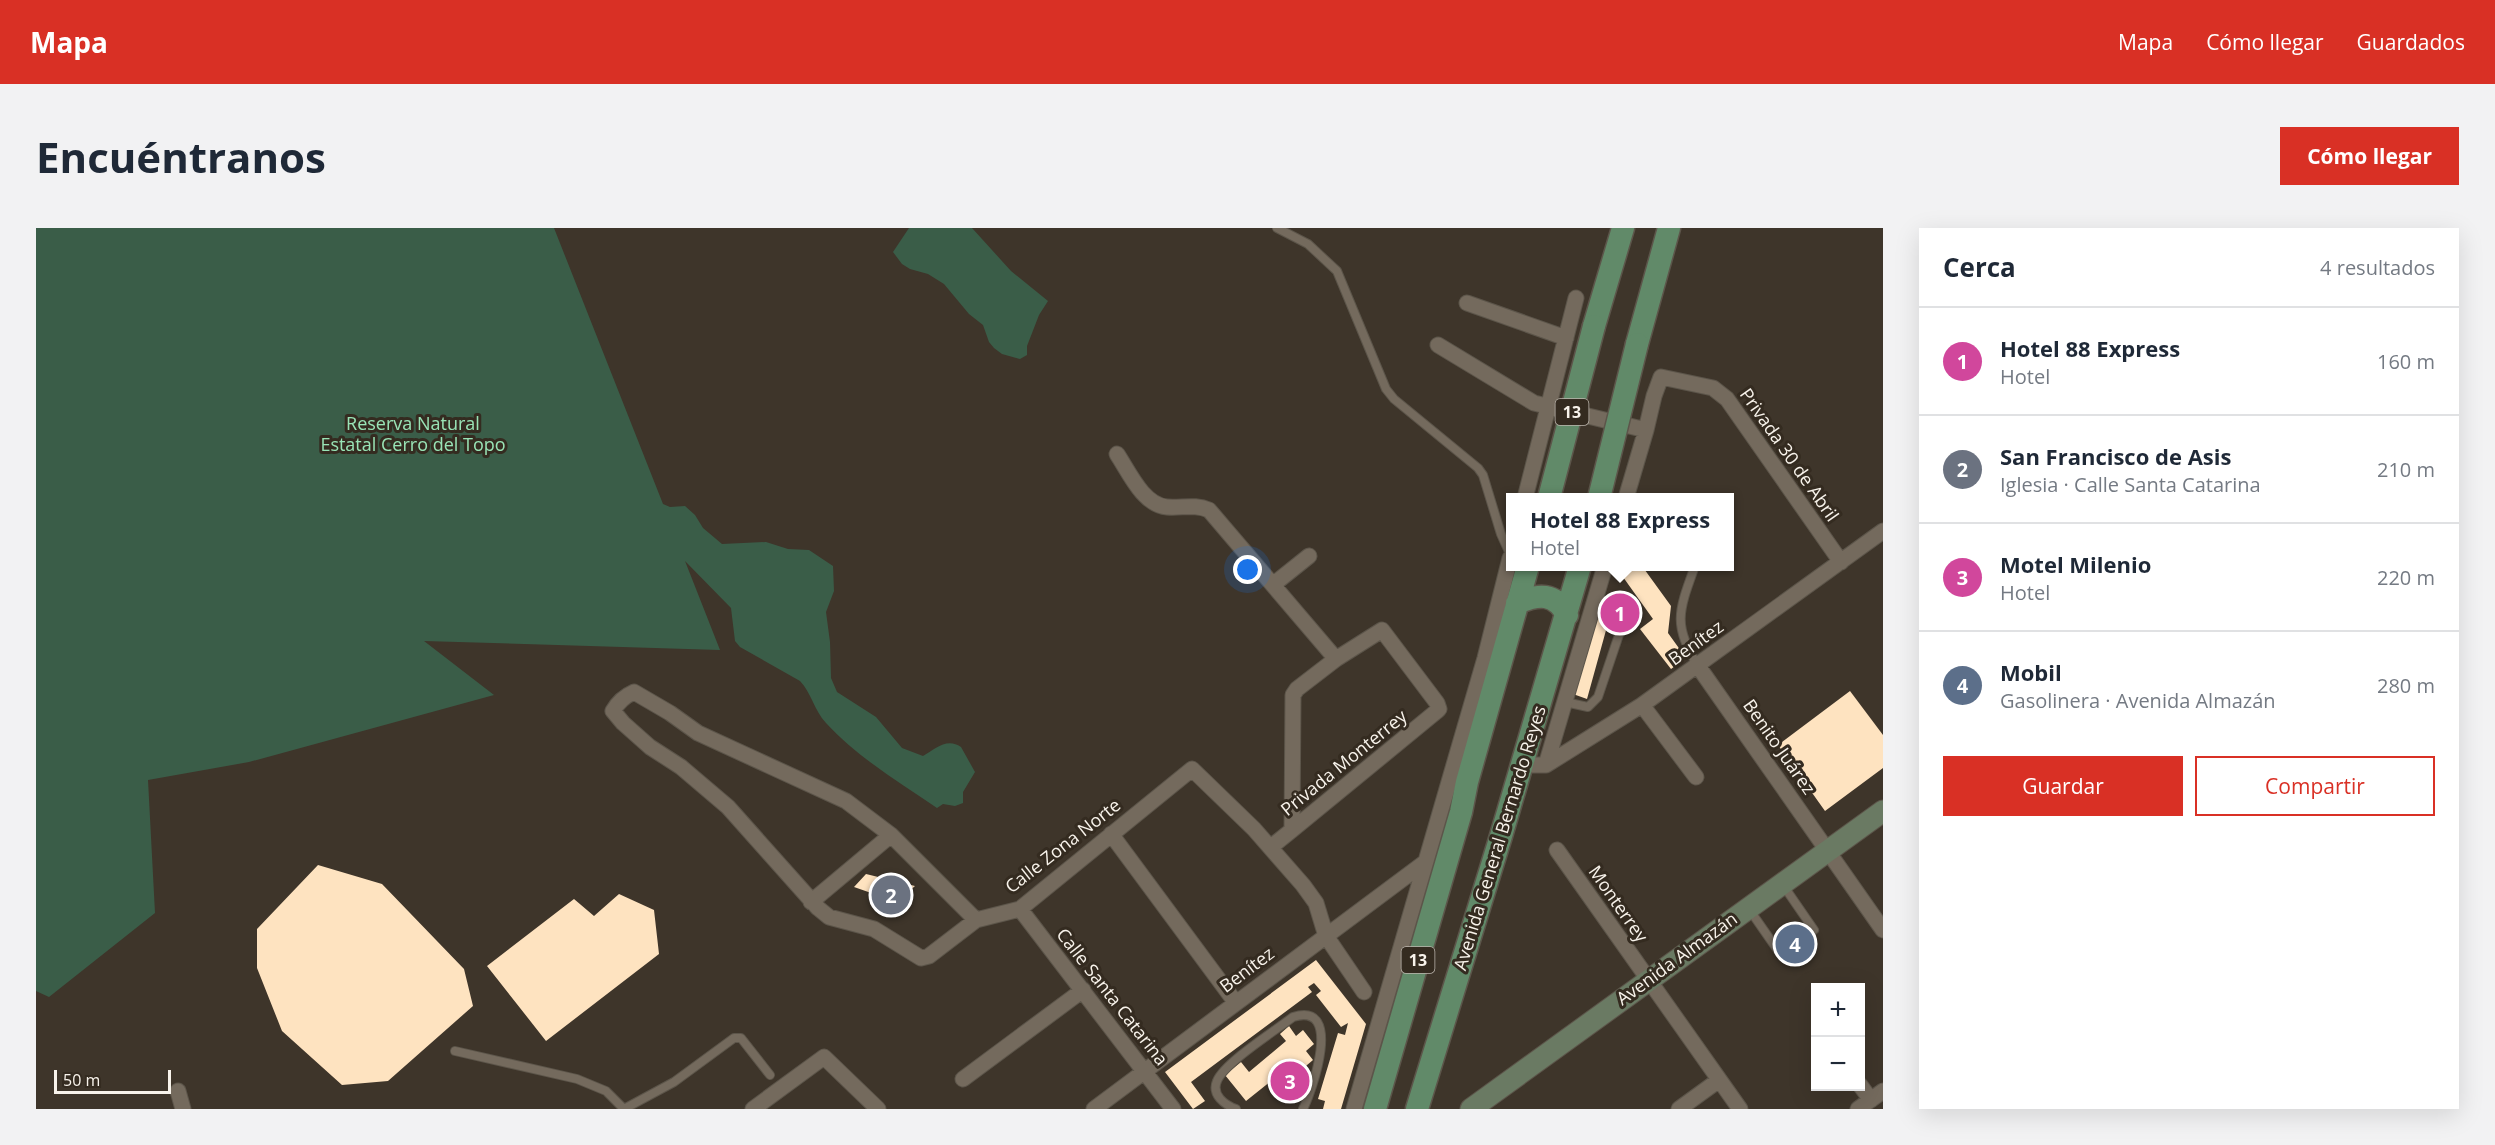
<!DOCTYPE html>
<html lang="es">
<head>
<meta charset="utf-8">
<style>
	:root { --surface:#fff; --page:#f2f2f3; --text:#1f2937; --muted:#747a83; --line:#e0e1e3; --accent:#d93025 }
	body { margin:0; font-family:"Open Sans",sans-serif; background:var(--page); color:var(--text) }
	.controls { position:absolute; right:18px; bottom:18px; display:grid; overflow:hidden; border-radius:0px; box-shadow:0 6px 24px #0002 }
	.controls button { width:54px; height:54px; display:grid; place-items:center; padding:0; border:0; border-bottom:2px solid var(--line); background:var(--surface); color:var(--text); font:30px sans-serif }
	.scale { position:absolute; left:18px; bottom:15px; width:117px; box-sizing:border-box; padding-left:6px; border:3px solid #f8f3eb; border-top:0; font-size:16px; line-height:21px; white-space:nowrap; color:#f8f3eb; -webkit-text-stroke:4px #342b20; paint-order:stroke }
	.you { position:absolute; left:1212px; top:342px; width:21px; height:21px; margin:-15px; border:4px solid #fff; border-radius:50%; background:#1a73e8; box-shadow:0 0 0 9px #1a73e833 }
	.badge { display:grid; place-items:center; width:39px; height:39px; border-radius:50%; background:var(--accent); color:#fff; font-size:20px; font-weight:700 }
	.pin { position:absolute; translate:-50% -50%; border:3px solid #fff; box-shadow:0 2px 6px #0006 }
	.popup { position:absolute; left:1470px; top:265px; width:228px; height:78px; box-sizing:border-box; display:grid; place-content:center; border-radius:0px; background:var(--surface); filter:drop-shadow(0 2px 4px #0005); font-size:20px; white-space:nowrap; color:var(--muted) }
	.popup b { font-size:22px; color:var(--text) }
	.popup::after { content:''; position:absolute; left:50%; top:100%; margin-left:-12px; border:12px solid transparent; border-top-color:var(--surface) }
	.list { margin:0; padding:0; list-style:none }
	h2 { display:flex; justify-content:space-between; align-items:center; height:78px; margin:0; padding:0 24px; font-size:26px }
	h2 small { font-size:20px; font-weight:400; color:var(--muted) }
	.list li { display:grid; grid-template-columns:39px 1fr auto; gap:18px; align-items:center; box-sizing:border-box; height:108px; padding:0 24px; border-top:2px solid var(--line) }
	.list b { display:block; font-size:22px; white-space:nowrap }
	.list p { margin:0; font-size:20px; white-space:nowrap; color:var(--muted) }
	.list em { font-size:20px; font-style:normal; color:var(--muted) }
	.actions { display:flex; gap:12px; padding:18px 24px }
	.actions a { flex:1; padding:14px 0; border:2px solid var(--accent); border-radius:0px; text-align:center; font-size:21px; color:var(--accent) }
	.actions .main { background:var(--accent); color:#fff }
	.map { position:relative; flex:none; width:1847px; height:881px; overflow:hidden; border-radius:0px }
	header { display:flex; align-items:center; gap:36px; box-sizing:border-box; height:84px; padding:0 30px; background:var(--accent); color:#fff }
	header strong { font-size:28px }
	nav { display:flex; gap:33px; margin-inline-start:auto; font-size:21px }
	.intro { display:flex; align-items:center; justify-content:space-between; box-sizing:border-box; height:144px; padding:0 36px }
	h1 { margin:0; font-size:42px }
	.button { padding:15px 27px; border-radius:0px; background:var(--accent); color:#fff; font-size:21px; font-weight:700 }
	main { display:flex; gap:36px; padding:0 36px }
	aside { flex:1; background:var(--surface); border-radius:0px; box-shadow:0 6px 24px #0002 }
	.map>svg:first-child { display:block }
	.green { fill:#3a5d48 }
	.building { fill:#fee3c0 }
	.lines { fill:none; stroke-linecap:round; stroke-linejoin:round }
	.service-casing { stroke:#5c554a; stroke-width:10 }
	.minor-casing { stroke:#5c554a; stroke-width:17 }
	.secondary-casing { stroke:#5c554a; stroke-width:23 }
	.primary-casing { stroke:#5c554a; stroke-width:25 }
	.service { stroke:#746a5d; stroke-width:8 }
	.minor { stroke:#746a5d; stroke-width:15 }
	.secondary { stroke:#6a7a63; stroke-width:21 }
	.primary { stroke:#618a69; stroke-width:22 }
	.primary-bridge-casing { stroke:#5c554a; stroke-width:25; stroke-linecap:butt }
	.primary-bridge { stroke:#618a69; stroke-width:22 }
	.labels { text-anchor:middle; stroke-width:6; stroke-linejoin:round; paint-order:stroke }
	.shield { fill:#342b20; stroke:#bdb7ae; stroke-width:1.5 }
	.shield-label { font-size:16px; font-weight:bold; fill:#f8f3eb }
	.park-label { font-size:18px; fill:#99e4b6; stroke:#342b20 }
	.street-label { font-size:18px; fill:#f8f3eb; stroke:#342b20 }
</style>
</head>
<body>
<header>
<strong>Mapa</strong>
<nav><a>Mapa</a><a>Cómo llegar</a><a>Guardados</a></nav>
</header>
<div class="intro"><h1>Encuéntranos</h1><a class="button">Cómo llegar</a></div>
<main>
<div class="map">
<svg width="1847" height="881" viewBox="0 0 1847 881">
	<rect width="100%" height="100%" fill="#3e352a"/>
	<!-- green -->
	<path class="green" d="M0,0H518L627,276L634,279L649,278L659,287L667,300L686,316L730,314L752,321L773,322L797,338L798,363L790,384L794,414L795,450L801,464L840,489L866,520L887,528C899,521 911,509 925,519L939,544L927,564V575L919,578L907,576L901,580C863,554 821,529 790,495C778,482 775,464 764,453L704,419L699,413L695,380L649,333L684,422L388,413L458,467L213,534L112,552L119,685L13,769L0,763Z
		M873,0H936L975,43L1012,73L1003,87L991,118V127L984,131L966,126L958,120L953,114L947,97L933,86L908,56L892,46L874,41L866,36L857,24Z"/>
	<!-- building -->
	<path class="building" d="M1569,338H1606L1635,378L1632,405L1650,430L1635,441L1604,401L1617,391L1582,342Z
		M1565,366L1577,377L1551,471L1537,466Z
		M1814,463L1847,507V540L1789,583L1742,517Z
		M282,637L346,656L428,741L437,778L352,853L306,857L246,803L221,740V701Z
		M830,646L879,658L861,674L818,659Z
		M583,666L618,682L623,726L510,813L451,738L538,671L558,688Z
		M1753,696L1775,723L1762,733L1741,706Z
		M1280,732L1330,796L1305,881H1287L1289,873L1282,871L1302,805L1309,807L1312,795L1305,799L1280,767L1285,763L1278,755L1272,759L1276,764L1155,854L1169,873L1157,881L1129,844Z
		M1253,798L1260,808L1267,802L1278,816L1270,823L1277,832L1264,843L1268,848L1255,858L1244,846L1210,873L1189,847L1205,834L1213,844L1250,813L1244,806Z"/>
	<g class="lines">
		<defs>
			<path id="service" d="M1241,0L1272,16L1301,43L1350,161L1358,171L1442,240L1447,247L1465,306L1474,326
				M1659,338C1643,382 1636,397 1662,438
				M1529,474L1552,479L1562,469L1589,389L1587,368
				M1747,657L1778,702L1766,712
				M1713,681L1745,727L1753,721
				M419,823L541,851L570,863L588,881L638,854L698,810H705L734,847
				M1200,881C1189,877 1175,867 1181,853C1188,835 1240,802 1257,789C1308,773 1276,863 1267,881"/>
			<path id="minor" d="M1431,75L1530,110
				M1402,117L1498,175L1610,202
				M1081,226C1093,244 1107,277 1131,279C1147,280 1159,276 1173,282L1300,431
				M1489,270L1540,70
				M1590,270L1610,202L1618,168L1625,149L1677,160L1691,171L1805,334
				M1238,356L1273,328
				M1662,438L1847,702
				M1606,477L1660,549
				M1486,537H1510L1606,477L1847,303
				M1510,537L1569,338
				M1075,606L1200,775
				M1235,619L1256,602L1401,483L1403,481L1401,475L1346,402L1300,431L1261,461L1257,467L1256,602
				M1521,622L1704,881
				M775,674L855,607
				M984,681L1137,881
				M940,692L855,607L810,573L662,505L634,485L598,464C589,468 582,474 577,483L587,495L614,519L645,539L692,579L782,680L793,689L838,701L885,730L893,728L940,692L984,681L1156,541L1218,601L1267,657L1280,675L1290,708L1328,764
				M927,851L1047,762
				M1824,857L1835,872
				M142,863L147,881
				M717,881L788,829L842,881
				M1058,881L1388,635
				M1318,881L1449,430L1474,330
				M1643,881L1683,852
				M1822,881L1847,863"/>
			<path id="secondary" d="M1435,881L1847,583"/>
			<path id="primary" d="M1558,98L1587,0
				M1601,116L1633,0
				M1481,375C1502,366 1519,364 1531,387
				M1339,881L1425,584L1431,554L1492,338
				M1381,881L1465,608L1544,338"/>
		</defs>
		<!-- service casing -->
		<use href="#service" class="service-casing"/>
		<!-- minor casing -->
		<use href="#minor" class="minor-casing"/>
		<!-- secondary casing -->
		<use href="#secondary" class="secondary-casing"/>
		<!-- primary casing -->
		<use href="#primary" class="primary-casing"/>
		<!-- service -->
		<use href="#service" class="service"/>
		<!-- minor -->
		<use href="#minor" class="minor"/>
		<!-- secondary -->
		<use href="#secondary" class="secondary"/>
		<!-- primary -->
		<use href="#primary" class="primary"/>
		<defs>
			<path id="primary-bridge" d="M1513,270L1558,98
				M1563,270L1601,116"/>
		</defs>
		<!-- primary-bridge casing -->
		<use href="#primary-bridge" class="primary-bridge-casing"/>
		<!-- primary-bridge -->
		<use href="#primary-bridge" class="primary-bridge"/>
	</g>
	<g class="labels">
		<!-- shield labels -->
		<g class="shield">
			<rect x="1519.5" y="171" width="33" height="26" rx="4.5"/>
			<rect x="1365.5" y="719" width="33" height="26" rx="4.5"/>
		</g>
		<g class="shield-label">
			<text x="1536" y="190">13</text>
			<text x="1382" y="738">13</text>
		</g>
		<!-- park labels -->
		<g class="park-label">
			<text x="377" y="202">Reserva Natural<tspan x="377" dy="21">Estatal Cerro del Topo</tspan></text>
		</g>
		<!-- street labels -->
		<g class="street-label">
			<text transform="translate(1753 227) rotate(55)" y="6">Privada 30 de Abril</text>
			<text transform="translate(1660 415) rotate(-36)" y="6">Benítez</text>
			<text transform="translate(1743 519) rotate(55)" y="6">Benito Juárez</text>
			<text transform="translate(1308 535) rotate(-39)" y="6">Privada Monterrey</text>
			<text transform="translate(1464 610) rotate(-73)" y="6">Avenida General Bernardo Reyes</text>
			<text transform="translate(1027 618) rotate(-38)" y="6">Calle Zona Norte</text>
			<text transform="translate(1582 676) rotate(55)" y="6">Monterrey</text>
			<text transform="translate(1641 731) rotate(-36)" y="6">Avenida Almazán</text>
			<text transform="translate(1211 742) rotate(-37)" y="6">Benítez</text>
			<text transform="translate(1076 769) rotate(52)" y="6">Calle Santa Catarina</text>
		</g>
	</g>
</svg>
<div class="controls">
<button>+</button>
<button>−</button>
</div>
<div class="scale">50 m</div>
<div class="you"></div>
<div class="pin badge" style="left:1584px;top:385px;background:#d1479c">1</div>
<div class="popup"><b>Hotel 88 Express</b>Hotel</div>
<div class="pin badge" style="left:855px;top:667px;background:#6b7280">2</div>
<div class="pin badge" style="left:1254px;top:853px;background:#d1479c">3</div>
<div class="pin badge" style="left:1759px;top:716px;background:#5c6f8a">4</div>
</div>
<aside>
<h2>Cerca<small>4 resultados</small></h2>
<ul class="list">
<li><span class="badge" style="background:#d1479c">1</span><div><b>Hotel 88 Express</b><p>Hotel</p></div><em>160 m</em></li>
<li><span class="badge" style="background:#6b7280">2</span><div><b>San Francisco de Asis</b><p>Iglesia · Calle Santa Catarina</p></div><em>210 m</em></li>
<li><span class="badge" style="background:#d1479c">3</span><div><b>Motel Milenio</b><p>Hotel</p></div><em>220 m</em></li>
<li><span class="badge" style="background:#5c6f8a">4</span><div><b>Mobil</b><p>Gasolinera · Avenida Almazán</p></div><em>280 m</em></li>
</ul>
<div class="actions"><a class="main">Guardar</a><a>Compartir</a></div>
</aside>
</main>
</body>
</html>
